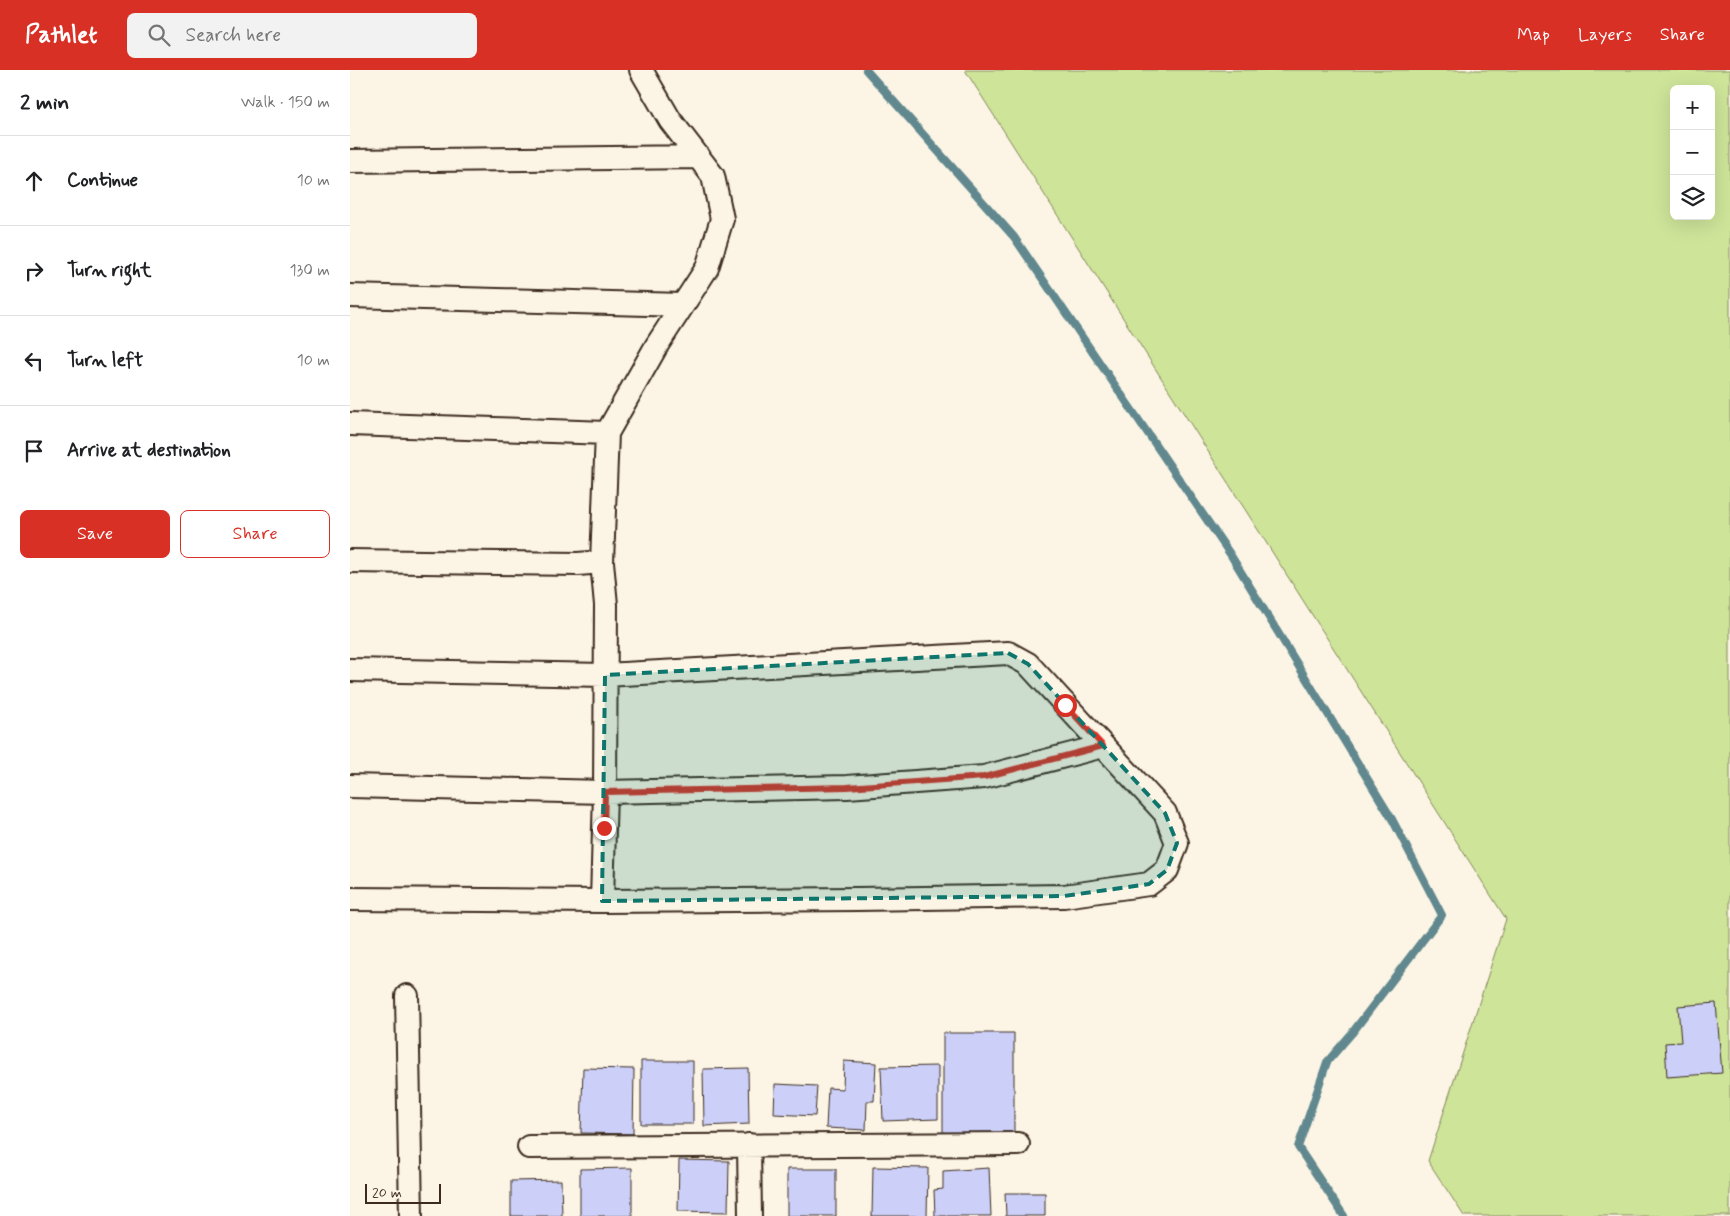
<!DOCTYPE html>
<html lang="en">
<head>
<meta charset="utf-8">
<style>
	:root { --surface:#fff; --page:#f2f2f2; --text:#202124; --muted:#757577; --line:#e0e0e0; --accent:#d93025 }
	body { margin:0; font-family:Mynerve,sans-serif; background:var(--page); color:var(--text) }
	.controls { position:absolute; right:15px; top:15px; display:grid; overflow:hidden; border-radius:8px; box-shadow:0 5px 20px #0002 }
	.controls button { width:45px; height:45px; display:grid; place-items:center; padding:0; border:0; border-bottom:1px solid var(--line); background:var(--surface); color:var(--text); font:25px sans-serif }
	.scale { position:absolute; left:15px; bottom:12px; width:76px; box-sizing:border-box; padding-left:5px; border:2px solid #3b2a1e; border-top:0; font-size:14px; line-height:18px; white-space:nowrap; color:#3b2a1e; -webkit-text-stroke:4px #fcf5e5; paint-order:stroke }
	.stop { position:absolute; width:15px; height:15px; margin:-11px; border:4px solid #d93025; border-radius:50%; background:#fff }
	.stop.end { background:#d93025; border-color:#fff; box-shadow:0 1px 5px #0008 }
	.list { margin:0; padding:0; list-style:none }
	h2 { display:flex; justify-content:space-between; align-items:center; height:65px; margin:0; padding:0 20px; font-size:21px }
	h2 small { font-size:16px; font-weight:400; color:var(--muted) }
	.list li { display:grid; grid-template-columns:32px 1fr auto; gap:15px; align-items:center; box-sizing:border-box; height:90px; padding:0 20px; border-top:1px solid var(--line) }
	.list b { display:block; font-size:19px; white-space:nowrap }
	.list em { font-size:16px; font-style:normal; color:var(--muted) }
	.actions { display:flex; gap:10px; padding:15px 20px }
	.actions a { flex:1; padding:11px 0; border:1px solid var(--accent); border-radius:8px; text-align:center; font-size:18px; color:var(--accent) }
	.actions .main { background:var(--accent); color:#fff }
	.icon { flex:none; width:28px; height:28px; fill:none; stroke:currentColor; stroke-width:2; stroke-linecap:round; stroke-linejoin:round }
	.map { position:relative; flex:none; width:1380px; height:1146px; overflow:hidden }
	header { display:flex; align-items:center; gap:30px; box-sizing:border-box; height:70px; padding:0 25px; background:var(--accent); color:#fff }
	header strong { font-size:24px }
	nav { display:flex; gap:28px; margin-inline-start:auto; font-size:18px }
	.search { width:350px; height:45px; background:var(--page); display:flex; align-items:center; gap:12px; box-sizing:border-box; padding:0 18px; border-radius:8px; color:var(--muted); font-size:19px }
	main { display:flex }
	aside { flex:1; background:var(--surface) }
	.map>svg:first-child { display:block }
	.green { fill:#cde499; stroke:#84875c; fill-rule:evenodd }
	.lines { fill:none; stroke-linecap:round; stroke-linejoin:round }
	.stream { stroke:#60888e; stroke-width:8 }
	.building { fill:#ccd0f9; stroke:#3b2a1e }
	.minor-casing { stroke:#3b2a1e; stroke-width:26 }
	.minor { stroke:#fcf5e5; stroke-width:22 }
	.route { stroke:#d93025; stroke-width:6 }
	.marked { fill:#0f766e; fill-opacity:0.2; stroke:#0f766e; stroke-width:4; stroke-dasharray:10 6; stroke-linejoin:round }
</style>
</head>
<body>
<header>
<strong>Pathlet</strong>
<div class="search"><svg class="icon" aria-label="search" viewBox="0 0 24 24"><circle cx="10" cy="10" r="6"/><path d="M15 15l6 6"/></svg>Search here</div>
<nav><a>Map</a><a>Layers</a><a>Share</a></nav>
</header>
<main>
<aside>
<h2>2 min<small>Walk · 150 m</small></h2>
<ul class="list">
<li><svg class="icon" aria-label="ahead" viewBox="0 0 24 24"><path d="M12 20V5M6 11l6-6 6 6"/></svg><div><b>Continue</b></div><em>10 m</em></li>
<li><svg class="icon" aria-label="right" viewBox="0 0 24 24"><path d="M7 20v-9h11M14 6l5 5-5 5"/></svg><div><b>Turn right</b></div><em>130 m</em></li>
<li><svg class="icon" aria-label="left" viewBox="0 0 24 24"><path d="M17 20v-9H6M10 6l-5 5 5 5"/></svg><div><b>Turn left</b></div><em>10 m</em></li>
<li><svg class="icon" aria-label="arrive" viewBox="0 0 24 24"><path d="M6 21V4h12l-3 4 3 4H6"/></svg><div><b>Arrive at destination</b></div></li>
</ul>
<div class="actions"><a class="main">Save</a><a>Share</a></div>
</aside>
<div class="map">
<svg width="1380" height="1146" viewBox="0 0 1380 1146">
	<rect width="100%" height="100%" fill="#fcf5e5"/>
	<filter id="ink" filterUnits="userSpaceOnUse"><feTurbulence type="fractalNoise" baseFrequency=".02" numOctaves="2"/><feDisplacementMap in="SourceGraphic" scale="10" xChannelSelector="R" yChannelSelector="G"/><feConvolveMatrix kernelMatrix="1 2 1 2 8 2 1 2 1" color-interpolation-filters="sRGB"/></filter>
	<g filter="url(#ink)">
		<!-- green -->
		<path class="green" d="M615,0H1380V1146H1114L1078,1091L1156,849ZM1324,19H1361V146H1324Z"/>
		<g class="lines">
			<!-- stream -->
			<path class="stream" d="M516,0L664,167L880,484L1042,749L1092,845L1002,963L977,992L948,1077L994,1146"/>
		</g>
		<!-- building -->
		<path class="building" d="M1366,933L1372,1003L1317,1007L1315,973L1331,972L1328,936Z
			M593,963H664V1066L593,1067Z
			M291,991H343V1054H291Z
			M494,991L526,993L524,1031H517L516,1060L476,1058L478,1018L493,1019Z
			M588,996V1049L533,1051L531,997Z
			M233,998L284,999L283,1064L231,1063Z
			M398,998L399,1054L354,1056L353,999Z
			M425,1014L467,1016L465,1046L424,1044Z
			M329,1090L379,1091L378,1142L328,1141Z
			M523,1097L578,1098L577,1146H522Z
			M282,1098V1146H230V1099Z
			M639,1098L641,1146H585L584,1120L593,1119V1101Z
			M437,1099H486V1146H437Z
			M211,1110L212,1146H161V1111Z
			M655,1123H695V1146H656Z"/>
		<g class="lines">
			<defs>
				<path id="minor" d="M0,91L349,87
					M0,226L333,235
					M0,354L257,363
					M0,491L228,494L252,492L256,535L255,722L252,831
					M252,492L257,363L307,275L357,198L372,149L363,106L320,50L291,0
					M0,600L255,605L658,583L678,594L815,743L827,773L817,800L799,814L714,826L508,829L252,831L0,829
					M0,716L255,722L497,717L634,707L753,676
					M57,926L61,1146
					M399,1075L400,1146
					M179,1077L668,1074"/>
			</defs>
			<!-- minor casing -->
			<use href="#minor" class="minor-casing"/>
			<!-- minor -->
			<use href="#minor" class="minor"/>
		</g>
	</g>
	<g class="lines" filter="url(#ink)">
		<!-- route -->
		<path class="route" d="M254,758L255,722L497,717L634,707L753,676L715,635"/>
	</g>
	<!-- marked area -->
	<path class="marked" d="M658,583L678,594L815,743L827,773L817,800L799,814L714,826L252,831L255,605Z"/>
</svg>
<div class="controls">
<button>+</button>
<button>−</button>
<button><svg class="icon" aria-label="layers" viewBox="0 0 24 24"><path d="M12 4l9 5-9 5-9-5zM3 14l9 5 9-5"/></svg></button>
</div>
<div class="scale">20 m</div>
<div class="stop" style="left:715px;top:635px"></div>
<div class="stop end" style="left:254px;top:758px"></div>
</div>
</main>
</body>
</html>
